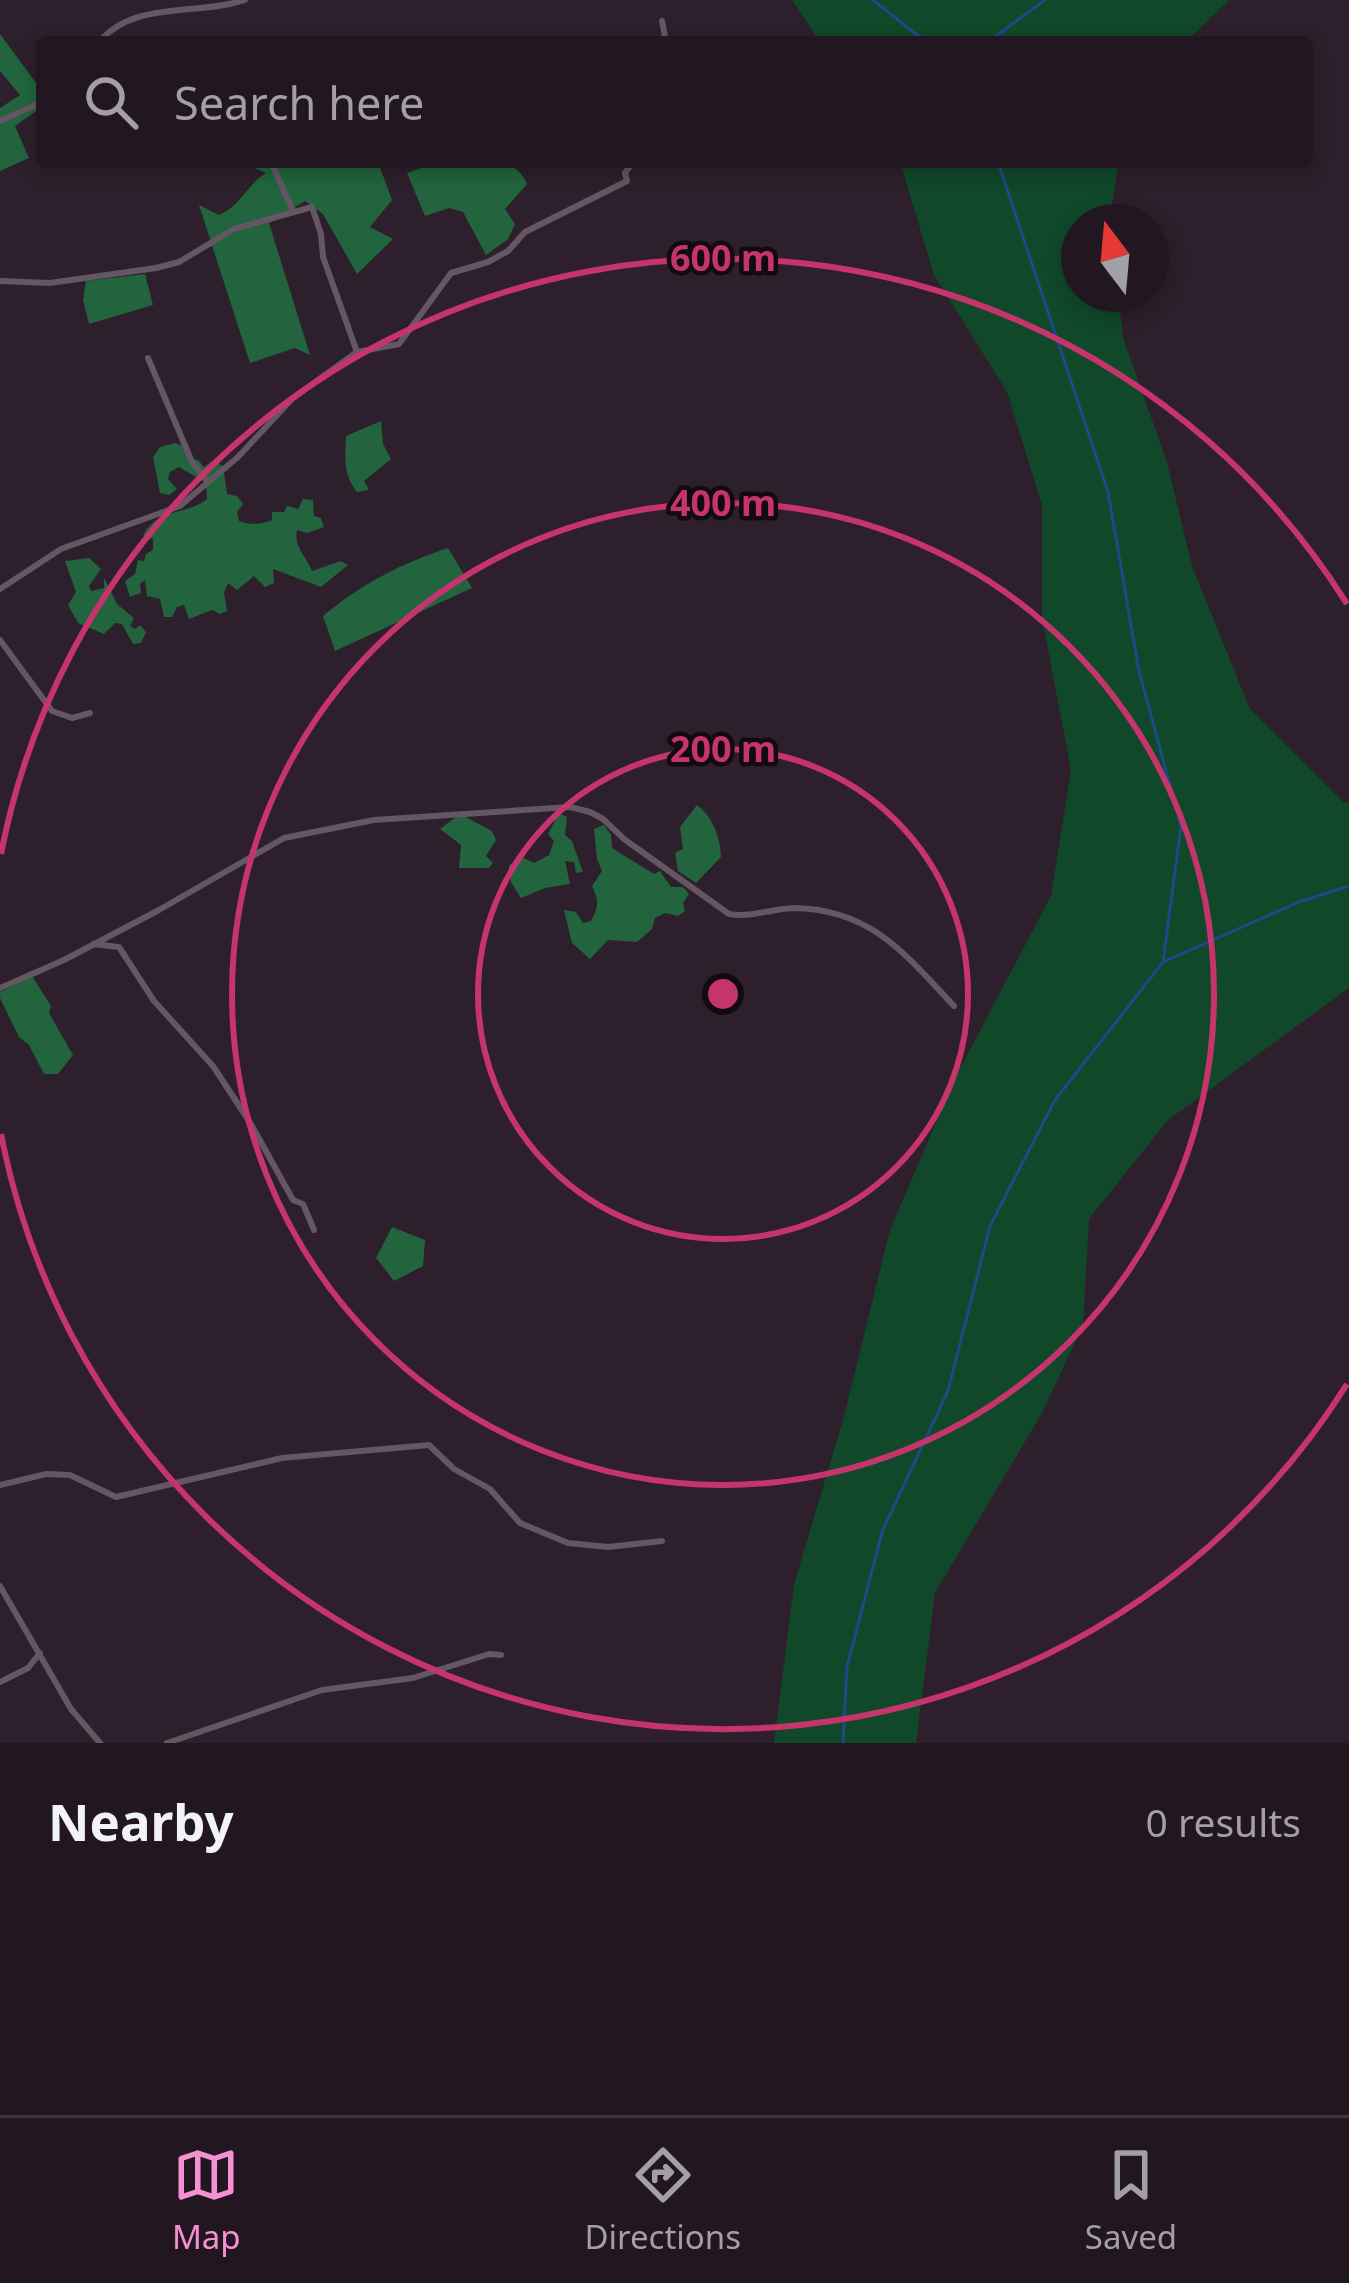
<!DOCTYPE html>
<html lang="en">
<head>
<meta charset="utf-8">
<style>
	:root { --surface:#221720; --page:#2e242d; --text:#f1f3f6; --muted:#a29fa5; --line:#3f363e; --accent:#f591d2 }
	body { margin:0; font-family:"Noto Sans",sans-serif; background:var(--page); color:var(--text) }
	.compass { position:absolute; left:1061px; top:204px; width:108px; height:108px; border-radius:50%; background:var(--surface); box-shadow:0 6px 18px #0003; rotate:344deg }
	.list { margin:0; padding:0; list-style:none }
	h2 { display:flex; justify-content:space-between; align-items:center; height:156px; margin:0; padding:0 48px; font-size:51px }
	h2 small { font-size:39px; font-weight:400; color:var(--muted) }
	.icon { flex:none; width:66px; height:66px; fill:none; stroke:currentColor; stroke-width:2; stroke-linecap:round; stroke-linejoin:round }
	.map { position:relative; flex:none; width:1349px; height:1743px; overflow:hidden }
	.search { position:absolute; background:var(--surface); box-shadow:0 6px 18px #0003; left:36px; right:36px; top:36px; height:132px; display:flex; align-items:center; gap:30px; box-sizing:border-box; padding:0 42px; border-radius:12px; color:var(--muted); font-size:45px }
	.sheet { height:372px; background:var(--surface) }
	nav { display:flex; justify-content:space-around; align-items:center; box-sizing:border-box; height:168px; border-top:3px solid var(--line); background:var(--surface); font-size:33px; color:var(--muted) }
	nav a { display:grid; justify-items:center; gap:6px }
	nav .on { color:var(--accent) }
	.map>svg:first-child { display:block }
	.green { fill:#104829 }
	.forest { fill:#21643d }
	.lines { fill:none; stroke-linecap:round; stroke-linejoin:round }
	.stream { stroke:#194b89; stroke-width:3 }
	.street { stroke:#655663; stroke-width:6 }
	.ring { fill:none; stroke:#c6346e; stroke-width:6 }
	.centre { fill:#c6346e; stroke:#110b11; stroke-width:6 }
	.ring-label { font-size:36px; text-anchor:middle; font-weight:bold; fill:#c6346e; stroke:#110b11; stroke-width:9; stroke-linejoin:round; paint-order:stroke }
</style>
</head>
<body>
<div class="map">
<svg width="1349" height="1743" viewBox="0 0 1349 1743">
	<rect width="100%" height="100%" fill="#2d1f2b"/>
	<!-- green -->
	<path class="green" d="M792,0H1229L1186,42H820Z
		M900,162H1119L1109,222H1079V294H1118L1123,338L1167,462L1192,566L1250,709L1344,803L1349,802V988L1168,1120L1089,1219L1083,1325L1042,1413L935,1593L916,1743H774L794,1585L844,1416L890,1230L956,1076L1051,896L1071,770L1042,618V505L1007,392L934,275Z"/>
	<!-- forest -->
	<path class="forest" d="M0,34L42,91V107L15,126L29,158L0,171V108L20,95L0,71Z
		M239,162H378L392,200L370,227L393,239L357,274L323,214L305,201L269,223L310,355L295,348L250,363L199,205L219,215C243,204 246,185 266,173Z
		M438,162L457,168L461,162C487,162 515,156 527,184L505,209L515,224L508,239L486,255L463,212L449,208L425,216L407,173Z
		M145,274L153,305L89,324L83,300L86,281Z
		M381,421L383,444L391,459L364,481L369,490L357,492C343,474 345,458 346,436Z
		M175,443L184,446L187,457L198,460L204,467L212,461L223,466L227,494L237,496L243,504L237,512L239,521C251,525 259,525 272,520V512H284L287,506L298,509L303,499L313,500L314,516L321,518L324,527L307,533L297,530C293,546 307,557 312,571L341,561L348,565L321,587L273,569L274,583L265,587L254,576L237,590L228,583L224,592L227,611L220,614L212,610L189,619L184,605L177,607L172,617H164L160,599L147,596L145,580L140,584L141,593L130,597L125,581L135,574L138,560L144,561L146,554L153,550V539L143,536C157,507 186,516 207,499L206,483L179,467L170,472L168,479L177,489L169,495L160,493L153,457L160,447Z
		M448,548L472,588L335,651L323,616C363,583 400,564 448,548Z
		M89,558L101,569L89,586L91,591L104,588V578L117,604L134,618L130,626L135,629L140,625L146,632L141,643L133,644L122,624L115,623L104,634L78,623L68,605L76,592L65,561Z
		M697,805C712,816 721,838 721,857L696,883L678,871L675,853L683,849L680,827Z
		M559,813L567,817L565,835L572,841L583,872L576,873L574,862L565,861L570,884L545,888L521,898L511,882L509,865L524,858L534,863L549,855L554,841L548,834Z
		M460,814L492,831L496,840L486,856L493,863L489,868H459L461,845L440,829Z
		M604,825L611,835L612,848L654,874L660,871L671,887H683L689,894L683,903L685,911L678,916L665,913L655,918L652,929L637,942L608,940L590,959L572,943L564,910L576,912L583,923L591,921C599,906 599,901 592,886L602,871L597,859L594,829Z
		M32,976L51,1006L49,1013L73,1055L58,1074H44L29,1045L19,1037L0,998V992Z
		M392,1227L425,1240L423,1266L394,1281L376,1258Z"/>
	<g class="lines">
		<!-- stream -->
		<path class="stream" d="M873,0L926,42
			M988,42L1045,0
			M1163,962L1299,902L1349,886
			M843,1743L847,1667L882,1532L948,1391L990,1226L1055,1100L1163,962L1181,826L1139,671L1108,492L998,162"/>
		<!-- street -->
		<path class="street" d="M662,21L666,42
			M99,42C135,0 196,16 245,0
			M0,121L42,102
			M271,162L293,211
			M0,281L50,283L156,268L179,262L234,229L312,207L321,234L323,257L357,352
			M148,358L192,462L208,481
			M0,589L61,549L180,506L238,457L293,398L357,352L399,344L451,273L488,262L508,251L525,232L627,181L625,173L633,162
			M0,640L52,711L72,718L90,713
			M93,944L119,947L154,1001L213,1066L251,1124L293,1200L303,1204L314,1230
			M0,988L64,960L159,910L284,838L374,820L570,807L590,812L603,819L624,839L729,914C752,918 773,908 796,908C872,910 906,955 954,1006
			M0,1485L46,1474L70,1475L116,1497L282,1458L429,1445L454,1469L490,1489L520,1523L568,1543L608,1547L662,1541
			M0,1586L71,1709L100,1743
			M0,1682L28,1668L40,1653
			M167,1743L322,1690L413,1678L489,1654L501,1655"/>
	</g>
	<!-- distance rings -->
	<g class="ring">
		<circle cx="723" cy="994" r="245"/>
		<circle cx="723" cy="994" r="491"/>
		<path d="M1347 1384A736 736 0 0 1 1 1134M1 854A736 736 0 0 1 1347 604"/>
	</g>
	<circle cx="723" cy="994" r="18" class="centre"/>
	<g class="ring-label">
		<text x="723" y="271">600 m</text>
		<text x="723" y="516">400 m</text>
		<text x="723" y="762">200 m</text>
	</g>
</svg>
<svg class="compass" viewBox="-18 -18 36 36"><path d="M0-13l5 13h-10z" fill="#e53935"/><path d="M0 13l5-13h-10z" fill="#a29fa5"/></svg>
<div class="search"><svg class="icon" aria-label="search" viewBox="0 0 24 24"><circle cx="10" cy="10" r="6"/><path d="M15 15l6 6"/></svg>Search here</div>
</div>
<section class="sheet">
<h2>Nearby<small>0 results</small></h2>
<ul class="list">
</ul>
</section>
<nav>
<a class="on"><svg class="icon" aria-label="map" viewBox="0 0 24 24"><path d="M3 6l6-2 6 2 6-2v14l-6 2-6-2-6 2zM9 4v14M15 6v14"/></svg>Map</a>
<a><svg class="icon" aria-label="directions" viewBox="0 0 24 24"><path d="M12 3l9 9-9 9-9-9zM9 14v-3h6M13 9l2 2-2 2"/></svg>Directions</a>
<a><svg class="icon" aria-label="saved" viewBox="0 0 24 24"><path d="M7 4h10v16l-5-4-5 4z"/></svg>Saved</a>
</nav>
</body>
</html>
